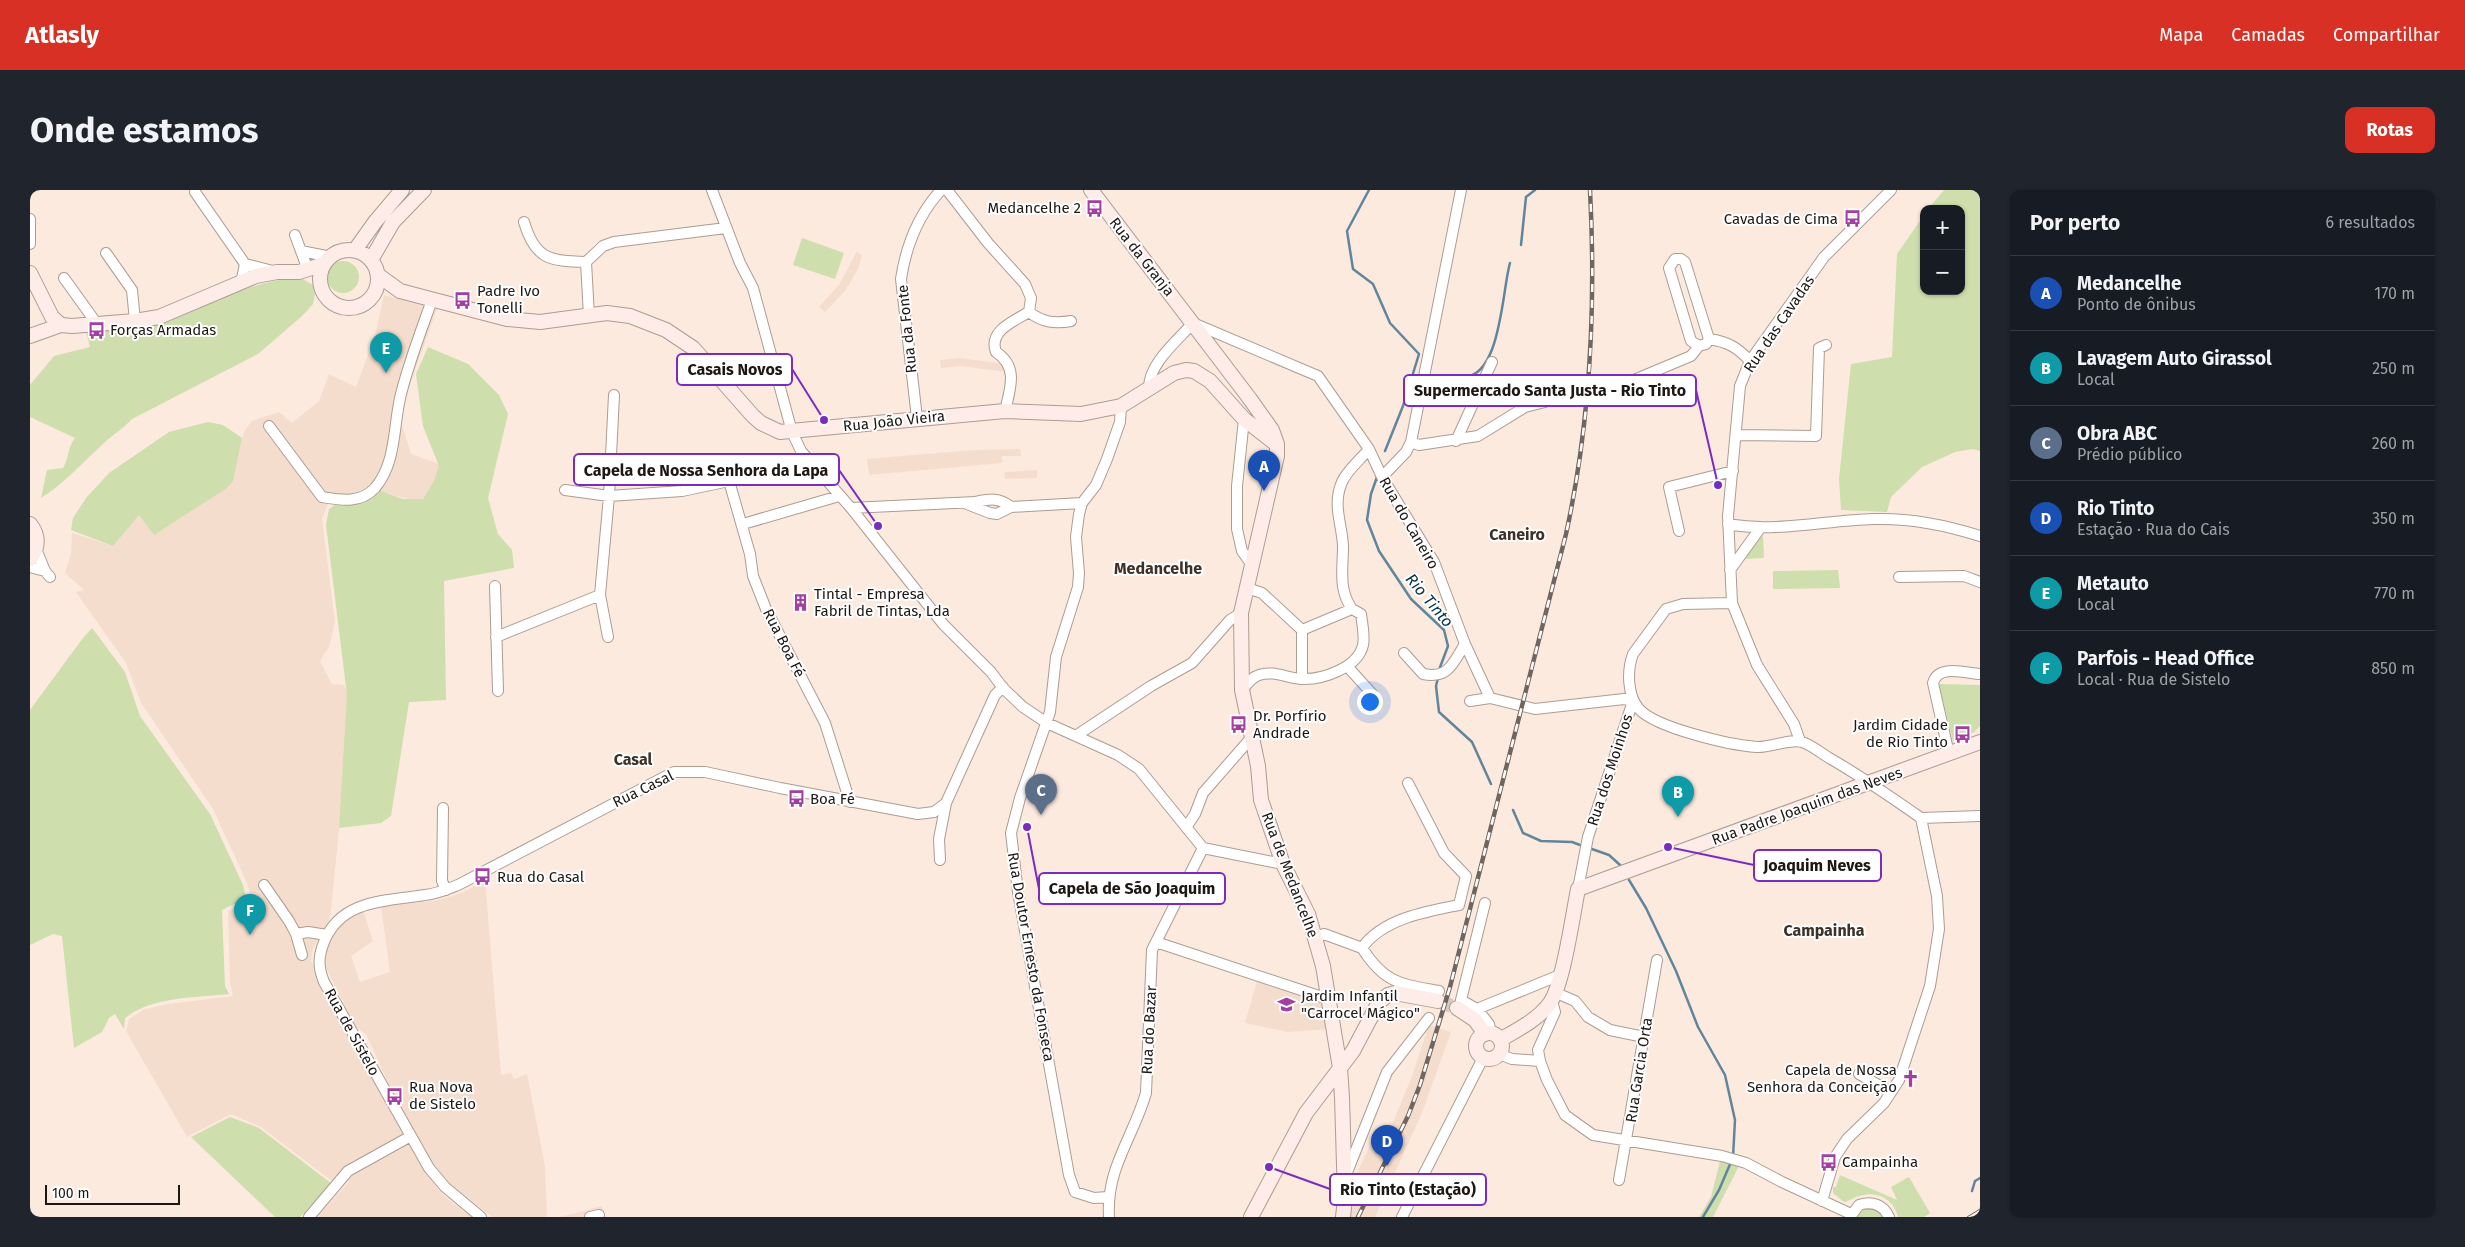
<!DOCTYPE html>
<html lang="pt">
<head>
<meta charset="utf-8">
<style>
	:root { --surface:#171b24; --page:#20242c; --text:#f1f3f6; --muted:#9ea1a6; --line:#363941; --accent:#d93025 }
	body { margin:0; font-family:"Fira Sans",sans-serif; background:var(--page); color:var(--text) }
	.controls { position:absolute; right:15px; top:15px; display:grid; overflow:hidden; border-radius:10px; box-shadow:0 1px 4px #0004 }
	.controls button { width:45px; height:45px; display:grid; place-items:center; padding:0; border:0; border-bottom:1px solid var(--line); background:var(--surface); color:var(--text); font:25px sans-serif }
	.scale { position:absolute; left:15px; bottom:12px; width:135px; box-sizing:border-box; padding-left:5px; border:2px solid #1e1814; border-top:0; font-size:14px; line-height:18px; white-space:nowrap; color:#1e1814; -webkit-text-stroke:4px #fff; paint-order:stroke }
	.you { position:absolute; left:1339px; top:511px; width:18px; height:18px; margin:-12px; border:4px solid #fff; border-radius:50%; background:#1a73e8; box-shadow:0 0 0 8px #1a73e833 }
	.badge { display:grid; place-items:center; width:32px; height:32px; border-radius:50%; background:var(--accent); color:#fff; font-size:16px; font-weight:700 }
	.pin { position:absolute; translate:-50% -41px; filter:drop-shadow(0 1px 2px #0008) }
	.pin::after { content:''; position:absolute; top:26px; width:18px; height:15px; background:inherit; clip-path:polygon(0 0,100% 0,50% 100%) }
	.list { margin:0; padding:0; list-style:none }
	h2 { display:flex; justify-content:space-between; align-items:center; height:65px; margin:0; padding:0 20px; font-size:21px }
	h2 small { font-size:16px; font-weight:400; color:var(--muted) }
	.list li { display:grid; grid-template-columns:32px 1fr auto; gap:15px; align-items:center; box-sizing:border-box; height:75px; padding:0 20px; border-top:1px solid var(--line) }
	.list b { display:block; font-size:19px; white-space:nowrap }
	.list p { margin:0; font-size:16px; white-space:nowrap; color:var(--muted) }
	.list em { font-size:16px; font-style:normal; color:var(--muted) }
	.map { position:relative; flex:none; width:1950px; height:1027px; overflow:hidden; border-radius:10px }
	header { display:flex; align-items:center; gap:30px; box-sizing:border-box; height:70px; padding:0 25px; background:var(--accent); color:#fff }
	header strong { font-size:24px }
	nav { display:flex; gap:28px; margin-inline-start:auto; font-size:18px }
	.intro { display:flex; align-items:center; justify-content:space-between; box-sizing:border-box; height:120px; padding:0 30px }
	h1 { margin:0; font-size:35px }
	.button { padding:12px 22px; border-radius:10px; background:var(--accent); color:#fff; font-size:18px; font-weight:700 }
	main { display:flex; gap:30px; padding:0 30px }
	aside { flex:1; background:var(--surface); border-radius:10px; box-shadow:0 1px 4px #0004 }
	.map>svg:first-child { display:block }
	.built { fill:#f5ddcd }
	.green { fill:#cedeac }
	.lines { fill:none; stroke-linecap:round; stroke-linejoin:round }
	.stream { stroke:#61869b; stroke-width:2.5 }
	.secondary-tunnel { stroke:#dbcac1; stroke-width:14; stroke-dasharray:14 7; stroke-linecap:butt }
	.street-casing { stroke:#ac9c92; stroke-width:12 }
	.secondary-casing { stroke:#ac9c92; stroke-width:16 }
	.street { stroke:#fff; stroke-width:10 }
	.secondary { stroke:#feece9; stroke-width:14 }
	.tram { stroke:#70665f; stroke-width:1 }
	.rail-casing { stroke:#70665f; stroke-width:4.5 }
	.rail { stroke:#fff; stroke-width:2.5; stroke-dasharray:8; stroke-linecap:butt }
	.labels { text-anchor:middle; stroke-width:4; stroke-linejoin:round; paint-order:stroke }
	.poi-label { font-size:15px; fill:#1e1814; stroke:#fff; text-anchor:start }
	.street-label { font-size:15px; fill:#1e1814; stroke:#fff }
	.neighbourhood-label { font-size:16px; font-weight:bold; fill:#3e3128; stroke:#fff }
	.water-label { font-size:16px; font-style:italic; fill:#04354b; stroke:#fff }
	.leader { fill:none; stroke:#7b2cbf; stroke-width:2 }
	.callout-dot { fill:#7b2cbf; stroke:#fff; stroke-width:2 }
	.callout { fill:#fff; stroke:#7b2cbf; stroke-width:2 }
	.callout-label { font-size:16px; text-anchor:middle; font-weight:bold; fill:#1e1814 }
</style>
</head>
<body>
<header>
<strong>Atlasly</strong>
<nav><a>Mapa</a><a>Camadas</a><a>Compartilhar</a></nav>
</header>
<div class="intro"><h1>Onde estamos</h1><a class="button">Rotas</a></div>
<main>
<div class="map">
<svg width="1950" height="1027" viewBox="0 0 1950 1027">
	<rect width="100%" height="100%" fill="#fceadf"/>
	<!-- built -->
	<path class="built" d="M827,61L832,66L828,79L815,101L795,122L789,117L809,95Z
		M354,105L407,119L379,197L370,229L381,264L412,275L400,314L350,302L316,315L298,314L292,329L305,432L299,457L290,471L302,494L314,495L319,506L315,580L301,720L299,730L283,758L281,771L374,946L317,976L303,992L231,937L201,924L157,947L96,841L99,829L115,819L138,814L203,806L200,793L198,721L222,710L217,693L183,619L111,513L96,473L46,402L54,400L35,383L41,364L42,343L83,356L109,324L124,344L203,291L209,258L215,240L222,231L249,222L262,233L289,211L299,184L326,197L345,146Z
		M929,168L975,174L977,182L930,176L911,178L910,170Z
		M990,259L991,266H972V273L839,285L837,269L944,260Z
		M1007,280V288L975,289L974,282Z
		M455,690L471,885L481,883L484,889L497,884L515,976L517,1027H462L418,992L399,968L360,897L336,844L325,836L295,776L296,763L305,742L319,728L333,720L343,751L321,766L330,792L360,782L351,716L404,711L432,703Z
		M1227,791L1293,813L1299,839L1258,842L1215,833Z
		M1399,835L1421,842L1392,923L1345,1027H1318L1338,988L1327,983L1343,949L1354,954L1382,886Z
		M377,951L396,983L414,1006L442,1027H286L319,992L318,986Z
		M572,1016L575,1027H529Z"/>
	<!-- green -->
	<path class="green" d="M1914,0H1950V261L1943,259L1925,262L1892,277L1861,307L1857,322L1811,320L1809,289L1821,174L1862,167L1867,64L1894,25V101H1931V19H1898Z
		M772,48L814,63L805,89L763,75Z
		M297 87a16 16 0 1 1 32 0a16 16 0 1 1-32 0Z
		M271,88L283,95L285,104L283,114L272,126L228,164L102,229C93,239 82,245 73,254C52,273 35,293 11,308L17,280L33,278C39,268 38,256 45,248L0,227V195L24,166L60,157L56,142C85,141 116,140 143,129C183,114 227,88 271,88Z
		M398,157L438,174L469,205L478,224L458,308L468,344L482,360L484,378L414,391L416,510L379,512L361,626L351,633L309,638L317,505L296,335L299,319L315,308L328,307L339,297L373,309H393L404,291L409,276L393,236L386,184Z
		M178,232L193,235L212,248L203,291L197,298L124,345L109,325L83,356L41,340L43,328L56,308L79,283L139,242Z
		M1733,345L1734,368L1716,369L1723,356Z
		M1808,380L1810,398L1743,399V381Z
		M62,438L95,482L110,526L180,624L213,695L216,708L192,720L195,796L199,804C165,808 123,806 95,828L94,839L85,824L79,828L72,842L44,858L32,746L23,744L0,755V520L53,448Z
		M1909,494L1950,495V536L1944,542L1923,552Z
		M200,927L229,938L302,994L270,1027H245L161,947Z
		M1690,971L1709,976L1683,1027H1669L1681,1007Z
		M1810,985L1867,1010L1861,997L1879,987L1900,1023L1894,1027H1868C1864,1009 1847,1000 1829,1006C1824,1007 1820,1011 1814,1012L1803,1003V997H1806Z
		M1840,1018L1850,1021L1854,1027H1826L1831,1021Z"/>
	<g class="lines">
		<!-- stream -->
		<path class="stream" d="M1339,0L1317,41L1323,79L1343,94L1360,133L1389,164L1373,216L1355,261
			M1491,55L1496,7L1505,0
			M1432,187C1471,189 1472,100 1480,73
			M1347,287L1341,304L1337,330L1349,361L1381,409L1414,440L1418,456L1409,480
			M1408,488L1406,496L1409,522L1442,552L1461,594
			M1483,620L1493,643L1511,651L1542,652L1550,655
			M1559,658L1579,665L1590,675
			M1599,690L1616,718L1646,781L1668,837L1695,885L1705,930L1703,967
			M1942,1001L1945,991L1950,988
			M1673,1027L1689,1000L1701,972"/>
		<!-- secondary-tunnel -->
		<path class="secondary-tunnel" d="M1408,811L1427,818"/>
		<defs>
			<path id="street" d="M682,0L710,73L723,98L762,242L771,261L821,318L913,434L961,482L973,498L993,517L1017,533L1088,565L1109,579L1173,658L1253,674
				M917,0L958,53L995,94L1001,108L999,122C984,131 958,141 966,162C989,177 980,199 975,221
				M165,2L215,74
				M0,29V54
				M494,32C505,69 519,71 556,72
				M265,45L278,80
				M271,61L301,67
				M76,63L102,100L105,131
				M34,88L67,134
				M211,93L215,74L243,81
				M999,122C1012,132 1024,134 1041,131
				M559,126L556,72L573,56L584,52L696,38
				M1679,149L1676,154L1669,156L1661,151L1639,78L1645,69H1651L1655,72L1679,149C1698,152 1707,157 1720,171
				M1587,197L1661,166L1669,156
				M1119,199C1118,174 1148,150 1163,133L1288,186L1339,259L1352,287L1404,372L1435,454L1460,508L1505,519L1594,509L1603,511
				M887,228L871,89C876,56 889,24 911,0
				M1214,229L1207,296V339L1212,361L1222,375
				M239,236L292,307C311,310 330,314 345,298C367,272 363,235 371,204C379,172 391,141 402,110
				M1706,245L1786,246L1789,158L1796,155
				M1426,251L1462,172
				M1381,252L1389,255L1448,246L1495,217L1515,212
				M1352,287L1376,262L1381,252L1431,0
				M699,291L720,364L723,386L736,419L795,533L820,612
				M535,300L579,306L652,301L699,291L777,268
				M937,314L960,323L967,324L981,317L1052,313
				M821,318L945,312C960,309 969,307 981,317
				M713,334L809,306
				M1698,334C1747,343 1796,330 1844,329C1881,328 1916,335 1950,346
				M1649,341L1639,297L1703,281
				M6,359L15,381L20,387
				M0,377L15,381
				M1700,380L1731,337
				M1869,387L1934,386L1950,392
				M465,396L468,501
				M1217,398L1232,403L1272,440V489
				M1702,413L1653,414L1636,419L1603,464C1597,480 1597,505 1609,519C1626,538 1700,555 1727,557C1739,558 1762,548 1772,552C1782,555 1792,564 1801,569C1832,587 1861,607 1891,628L1907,706L1909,739L1900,796L1869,890L1854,913L1817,949L1805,967L1792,1011
				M1322,419C1308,399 1313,379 1313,356C1312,333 1302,315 1312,292C1317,280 1331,269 1339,259
				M466,447L570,405
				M578,447L570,405L579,306L584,205
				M1374,463L1393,484C1419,489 1423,473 1435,454
				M1317,476L1344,506
				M1212,500C1217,494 1222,487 1229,485C1243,480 1257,488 1271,489C1292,490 1328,478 1333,455C1335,446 1332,433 1331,424L1322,419L1272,440
				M1440,511L1460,508
				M1047,545L1121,496L1162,473L1200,430L1211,423
				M1770,551L1764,534L1727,475L1702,413L1698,326L1710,196L1720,171L1794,67L1861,0
				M1919,564L1903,493C1908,474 1935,483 1950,484
				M413,618L412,691L416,700
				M1891,628L1950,626
				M1157,636L1165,624L1173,603L1221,548
				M910,670L909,649L916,613
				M234,695L259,731L266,744L278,742L297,745
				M1548,699L1558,647L1603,511
				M1455,713L1431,810L1447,819L1530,785
				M266,744L272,765
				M1286,746L1294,744L1332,758C1352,729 1397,721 1429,715L1436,686L1414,663L1378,593
				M1126,754H1132L1298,809
				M1332,758C1355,794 1371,794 1409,801
				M1524,802L1545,811L1558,827L1580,840L1614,847
				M1447,819L1459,834L1461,843
				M1469,864L1482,869L1510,871L1517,890L1535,925L1563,945L1692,966L1716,973L1752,992L1821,1024
				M1510,871L1508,860L1525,822L1522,811
				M1829,884L1861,902
				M1316,985L1357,882L1399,828
				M1589,990L1627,770
				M1078,1007L1064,1008L1045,1002L1039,985L988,702L981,643L990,608L1020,522L1026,467L1048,397L1049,383L1046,347L1049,324L1052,313L1066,295L1077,269L1090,232L1091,216
				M279,1027L318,981L381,946
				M451,1027L415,997L399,978L294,792C288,777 288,767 294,752C311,709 357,711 395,705C407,704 418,699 428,695L644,582H675L750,598L888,624L904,622L916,613L965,505L973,497
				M560,1027L569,1025
				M1079,1027C1076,978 1103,948 1116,903L1122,760L1173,658
				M1372,1027L1453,868
				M1820,1027L1829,1015C1842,1011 1853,1014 1859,1027"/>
			<path id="secondary" d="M1061,0L1220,209L1242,240L1247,254V266L1211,423L1212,500L1228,576L1231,610L1253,674L1278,724L1293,776L1310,878L1312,907L1315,1009L1313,1027
				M325,60L345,32L372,0
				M290 89a29 29 0 1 1 58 0a29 29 0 1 1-58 0Z
				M341,70L363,32L394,0
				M0,83L22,127L31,135L42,136L105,131L129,127L226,86L247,82H269L294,74
				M348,85L370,101L477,129L510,132L577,123L600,126L636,140L663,158L723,226L731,233L750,242L975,221L1051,224L1091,216L1144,183L1156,180L1164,181L1180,191L1214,229L1246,254
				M0,146L31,135
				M0,334C9,345 9,358 0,369
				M1427,818L1445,830L1455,844
				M1446 856a13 13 0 1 1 26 0a13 13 0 1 1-26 0Z
				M1470,850C1487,840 1509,829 1520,813C1533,795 1543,724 1548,699L1950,552
				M1221,1027L1276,923L1323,861L1349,812L1358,805L1365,803L1408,811"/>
		</defs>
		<!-- street casing -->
		<use href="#street" class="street-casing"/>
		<!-- secondary casing -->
		<use href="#secondary" class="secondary-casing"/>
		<!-- street -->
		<use href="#street" class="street"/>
		<!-- secondary -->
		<use href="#secondary" class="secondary"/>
		<!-- tram -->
		<path class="tram" d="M1937,1027L1950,1019"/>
		<defs>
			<path id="rail" d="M1328,1027L1378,926L1390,895L1420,797L1536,344C1561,230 1566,116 1560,0"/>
		</defs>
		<!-- rail casing -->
		<use href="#rail" class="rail-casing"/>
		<!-- rail -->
		<use href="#rail" class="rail"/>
	</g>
	<!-- icons -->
	<defs>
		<symbol id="bus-bare" viewBox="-9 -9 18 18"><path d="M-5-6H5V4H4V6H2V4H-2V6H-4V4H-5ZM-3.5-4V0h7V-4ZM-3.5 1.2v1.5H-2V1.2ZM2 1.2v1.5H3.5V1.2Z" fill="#a33ea3" stroke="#fff" stroke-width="2.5" paint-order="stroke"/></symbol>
		<symbol id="building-bare" viewBox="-9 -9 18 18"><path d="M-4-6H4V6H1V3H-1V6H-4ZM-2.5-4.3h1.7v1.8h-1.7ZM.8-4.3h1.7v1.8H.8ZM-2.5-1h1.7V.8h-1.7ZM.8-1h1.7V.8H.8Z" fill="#a33ea3" stroke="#fff" stroke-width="2.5" paint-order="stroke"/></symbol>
		<symbol id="school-bare" viewBox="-9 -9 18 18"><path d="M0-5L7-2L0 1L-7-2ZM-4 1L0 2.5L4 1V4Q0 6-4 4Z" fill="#a33ea3" stroke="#fff" stroke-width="2.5" paint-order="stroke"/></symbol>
		<symbol id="church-bare" viewBox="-9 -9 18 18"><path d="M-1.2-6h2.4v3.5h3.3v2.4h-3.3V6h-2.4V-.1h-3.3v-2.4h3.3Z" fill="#a33ea3" stroke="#fff" stroke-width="2.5" paint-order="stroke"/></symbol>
	</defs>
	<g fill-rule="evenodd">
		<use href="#bus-bare" x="1052" y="6" width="25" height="25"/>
		<use href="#bus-bare" x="1810" y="16" width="25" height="25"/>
		<use href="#bus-bare" x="420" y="98" width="25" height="25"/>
		<use href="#bus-bare" x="54" y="128" width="25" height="25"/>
		<use href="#building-bare" x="758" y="400" width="25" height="25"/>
		<use href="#bus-bare" x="1196" y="522" width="25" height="25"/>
		<use href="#bus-bare" x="1920" y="532" width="25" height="25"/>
		<use href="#bus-bare" x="754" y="596" width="25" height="25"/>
		<use href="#bus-bare" x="440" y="674" width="25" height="25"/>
		<use href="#school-bare" x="1244" y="802" width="25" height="25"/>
		<use href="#church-bare" x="1868" y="876" width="25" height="25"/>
		<use href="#bus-bare" x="352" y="894" width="25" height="25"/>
		<use href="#bus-bare" x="1786" y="960" width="25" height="25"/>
	</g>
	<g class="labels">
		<!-- poi labels -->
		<g class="poi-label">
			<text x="1051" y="23" text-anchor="end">Medancelhe 2</text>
			<text x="1808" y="34" text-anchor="end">Cavadas de Cima</text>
			<text x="447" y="106">Padre Ivo<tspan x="447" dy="17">Tonelli</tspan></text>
			<text x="80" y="145">Forças Armadas</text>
			<text x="784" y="409">Tintal - Empresa<tspan x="784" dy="17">Fabril de Tintas, Lda</tspan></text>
			<text x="1223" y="531">Dr. Porfírio<tspan x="1223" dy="17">Andrade</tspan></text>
			<text x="1918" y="540" text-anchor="end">Jardim Cidade<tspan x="1918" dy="17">de Rio Tinto</tspan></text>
			<text x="780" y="614">Boa Fé</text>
			<text x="467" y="692">Rua do Casal</text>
			<text x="1271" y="811">Jardim Infantil<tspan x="1271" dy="17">"Carrocel Mágico"</tspan></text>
			<text x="1867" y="885" text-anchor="end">Capela de Nossa<tspan x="1867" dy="17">Senhora da Conceição</tspan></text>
			<text x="379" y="902">Rua Nova<tspan x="379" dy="17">de Sistelo</tspan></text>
			<text x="1812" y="977">Campainha</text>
		</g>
		<!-- street labels -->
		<g class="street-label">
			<text transform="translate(1112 67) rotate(52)" y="5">Rua da Granja</text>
			<text transform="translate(1749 134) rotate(-56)" y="5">Rua das Cavadas</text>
			<text transform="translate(877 139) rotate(-96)" y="5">Rua da Fonte</text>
			<text transform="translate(864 231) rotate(-6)" y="5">Rua João Vieira</text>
			<text transform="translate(1379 333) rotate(60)" y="5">Rua do Caneiro</text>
			<text transform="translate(754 453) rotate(63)" y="5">Rua Boa Fé</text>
			<text transform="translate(1580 580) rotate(-72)" y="5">Rua dos Moinhos</text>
			<text transform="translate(613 599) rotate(-26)" y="5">Rua Casal</text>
			<text transform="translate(1777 616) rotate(-20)" y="5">Rua Padre Joaquim das Neves</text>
			<text transform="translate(1260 685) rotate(69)" y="5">Rua de Medancelhe</text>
			<text transform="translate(1001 767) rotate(80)" y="5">Rua Doutor Ernesto da Fonseca</text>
			<text transform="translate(1119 840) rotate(-87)" y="5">Rua do Bazar</text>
			<text transform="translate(322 842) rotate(61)" y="5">Rua de Sistelo</text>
			<text transform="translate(1609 880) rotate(-81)" y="5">Rua Garcia Orta</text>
		</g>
		<!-- neighbourhood labels -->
		<g class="neighbourhood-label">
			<text x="1487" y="350">Caneiro</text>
			<text x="1128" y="384">Medancelhe</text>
			<text x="603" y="575">Casal</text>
			<text x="1794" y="746">Campainha</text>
		</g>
		<!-- water labels -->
		<g class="water-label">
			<text transform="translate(1400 410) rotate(50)" y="6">Rio Tinto</text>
		</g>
	</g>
	<!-- callouts -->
	<path class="leader" d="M794 230L762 179M1688 295L1666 200M848 336L809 280M1638 657L1724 675M997 637L1009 699M1239 977L1300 999"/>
	<g class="callout-dot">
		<circle cx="794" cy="230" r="5"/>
		<circle cx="1688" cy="295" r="5"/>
		<circle cx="848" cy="336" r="5"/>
		<circle cx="1638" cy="657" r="5"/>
		<circle cx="997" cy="637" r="5"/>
		<circle cx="1239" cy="977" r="5"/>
	</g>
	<g class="callout">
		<rect x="647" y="164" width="115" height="31" rx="5"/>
		<rect x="1374" y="185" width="292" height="31" rx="5"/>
		<rect x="544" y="264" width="265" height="31" rx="5"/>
		<rect x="1724" y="660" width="127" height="31" rx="5"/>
		<rect x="1009" y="683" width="186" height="31" rx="5"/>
		<rect x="1300" y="984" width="156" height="31" rx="5"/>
	</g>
	<g class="callout-label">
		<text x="705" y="185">Casais Novos</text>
		<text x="1520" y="206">Supermercado Santa Justa - Rio Tinto</text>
		<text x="676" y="286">Capela de Nossa Senhora da Lapa</text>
		<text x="1787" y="681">Joaquim Neves</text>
		<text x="1102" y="704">Capela de São Joaquim</text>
		<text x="1378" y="1005">Rio Tinto (Estação)</text>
	</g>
</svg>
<div class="controls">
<button>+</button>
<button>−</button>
</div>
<div class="scale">100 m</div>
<div class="you"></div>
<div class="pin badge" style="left:1234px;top:301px;background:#1a4fb4">A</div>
<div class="pin badge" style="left:1648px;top:627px;background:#0f9aa8">B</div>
<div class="pin badge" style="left:1011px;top:625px;background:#5c6f8a">C</div>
<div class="pin badge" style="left:1357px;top:976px;background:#1a4fb4">D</div>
<div class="pin badge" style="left:356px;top:183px;background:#0f9aa8">E</div>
<div class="pin badge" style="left:220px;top:745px;background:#0f9aa8">F</div>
</div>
<aside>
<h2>Por perto<small>6 resultados</small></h2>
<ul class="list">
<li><span class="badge" style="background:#1a4fb4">A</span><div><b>Medancelhe</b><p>Ponto de ônibus</p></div><em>170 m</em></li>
<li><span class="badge" style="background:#0f9aa8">B</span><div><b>Lavagem Auto Girassol</b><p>Local</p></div><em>250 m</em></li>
<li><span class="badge" style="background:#5c6f8a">C</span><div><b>Obra ABC</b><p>Prédio público</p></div><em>260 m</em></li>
<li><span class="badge" style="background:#1a4fb4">D</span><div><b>Rio Tinto</b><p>Estação · Rua do Cais</p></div><em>350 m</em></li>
<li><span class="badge" style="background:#0f9aa8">E</span><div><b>Metauto</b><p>Local</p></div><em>770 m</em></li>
<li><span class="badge" style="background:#0f9aa8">F</span><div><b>Parfois - Head Office</b><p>Local · Rua de Sistelo</p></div><em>850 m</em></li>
</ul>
</aside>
</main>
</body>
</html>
